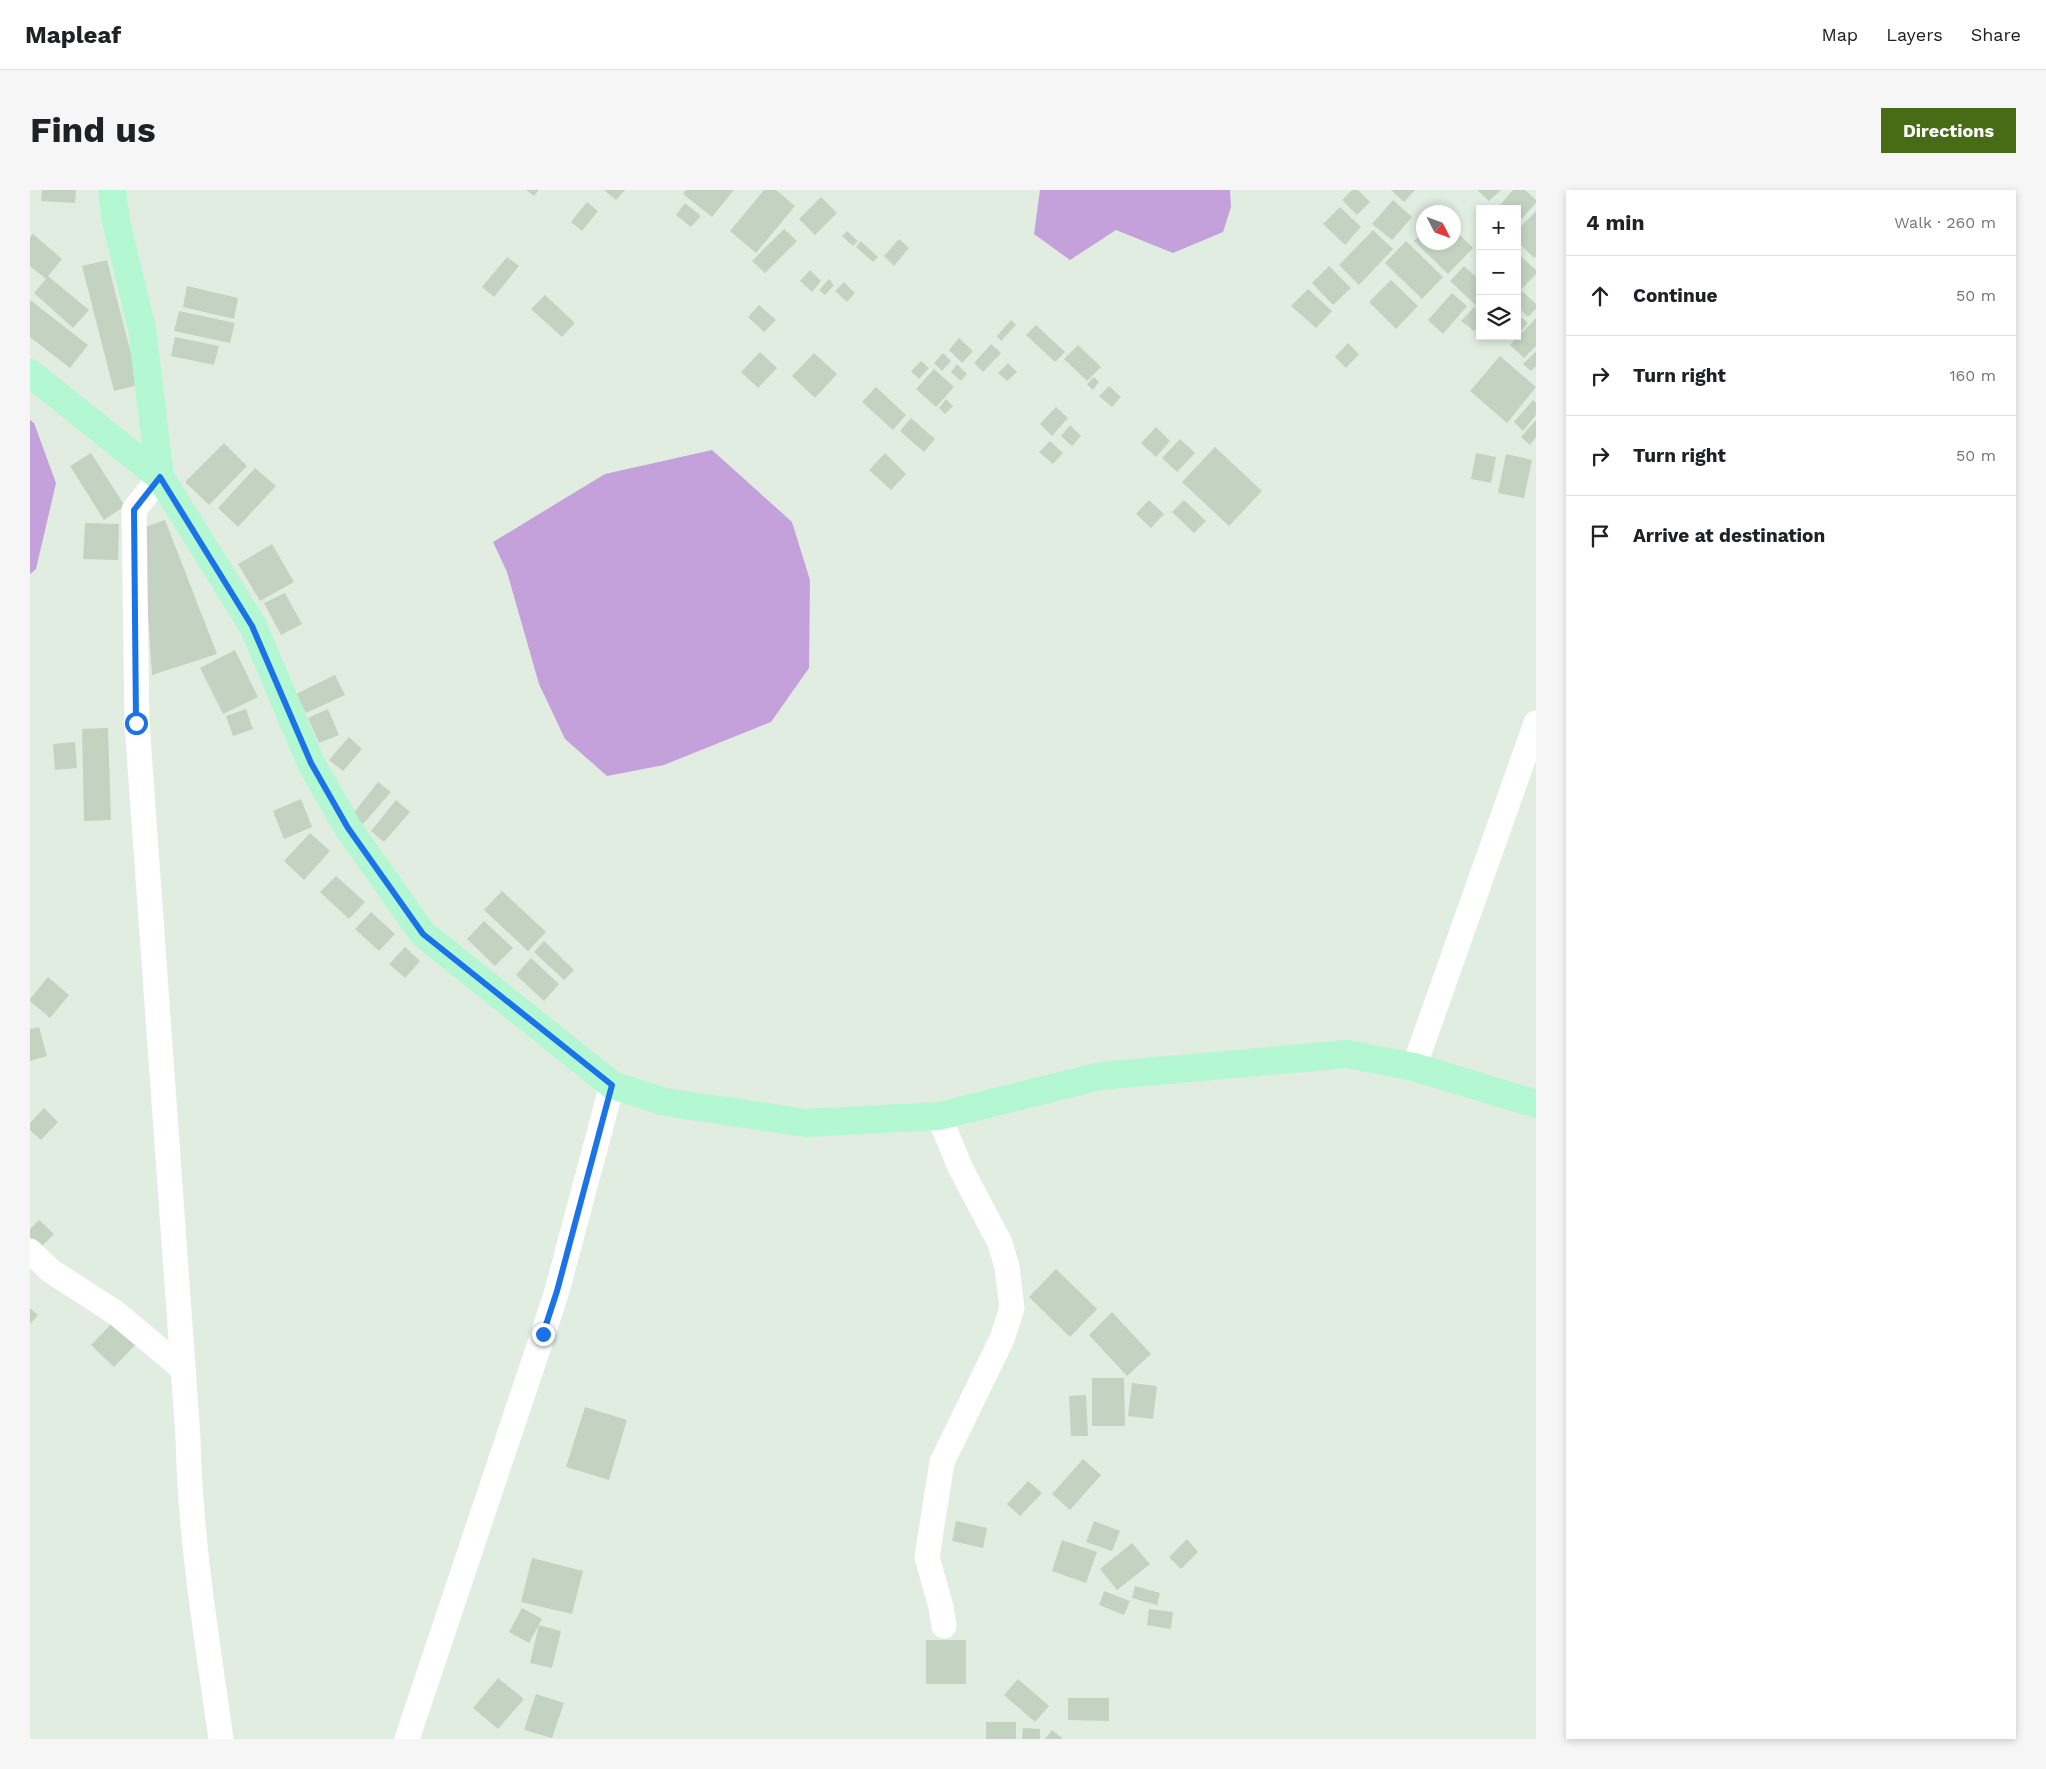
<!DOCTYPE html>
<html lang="en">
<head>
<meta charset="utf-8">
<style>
	:root { --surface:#fff; --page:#f6f6f6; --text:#202124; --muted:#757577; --line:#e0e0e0; --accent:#486b15 }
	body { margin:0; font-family:"Work Sans",sans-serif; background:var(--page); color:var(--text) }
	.controls { position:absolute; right:15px; top:15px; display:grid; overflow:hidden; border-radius:0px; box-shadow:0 2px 8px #0003 }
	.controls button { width:45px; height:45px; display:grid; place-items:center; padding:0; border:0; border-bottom:1px solid var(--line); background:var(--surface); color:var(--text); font:25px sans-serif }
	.compass { position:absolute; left:1386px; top:15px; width:45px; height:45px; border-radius:50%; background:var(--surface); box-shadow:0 2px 8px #0003; rotate:132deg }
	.stop { position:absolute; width:15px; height:15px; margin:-11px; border:4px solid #1a73e8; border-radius:50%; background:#fff }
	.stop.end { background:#1a73e8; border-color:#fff; box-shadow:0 1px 5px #0008 }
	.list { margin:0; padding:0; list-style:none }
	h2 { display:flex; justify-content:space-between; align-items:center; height:65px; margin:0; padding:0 20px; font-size:21px }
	h2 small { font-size:16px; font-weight:400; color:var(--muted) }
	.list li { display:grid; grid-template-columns:32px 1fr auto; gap:15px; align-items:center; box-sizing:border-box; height:80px; padding:0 20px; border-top:1px solid var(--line) }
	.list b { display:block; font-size:19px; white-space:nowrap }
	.list em { font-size:16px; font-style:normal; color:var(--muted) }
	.icon { flex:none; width:28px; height:28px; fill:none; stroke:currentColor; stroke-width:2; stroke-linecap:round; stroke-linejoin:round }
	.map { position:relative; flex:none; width:1506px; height:1549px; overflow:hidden; border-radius:0px }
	header { display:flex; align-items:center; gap:30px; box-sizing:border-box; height:70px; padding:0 25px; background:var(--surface); border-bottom:1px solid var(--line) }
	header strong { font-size:24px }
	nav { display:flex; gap:28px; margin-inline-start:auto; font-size:18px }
	.intro { display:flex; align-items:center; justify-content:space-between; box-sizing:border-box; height:120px; padding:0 30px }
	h1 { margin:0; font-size:35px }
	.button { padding:12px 22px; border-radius:0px; background:var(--accent); color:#fff; font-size:18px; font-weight:700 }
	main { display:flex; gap:30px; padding:0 30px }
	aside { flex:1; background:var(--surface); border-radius:0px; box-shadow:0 2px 8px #0003 }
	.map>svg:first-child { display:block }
	.water { fill:#c5a1db }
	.building { fill:#c4d3c1 }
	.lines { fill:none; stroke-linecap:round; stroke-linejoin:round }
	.street { stroke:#fff; stroke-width:25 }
	.secondary { stroke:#b3f8d2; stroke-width:28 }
	.route { stroke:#1a73e8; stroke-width:6 }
</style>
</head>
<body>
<header>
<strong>Mapleaf</strong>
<nav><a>Map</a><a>Layers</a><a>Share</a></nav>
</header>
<div class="intro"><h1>Find us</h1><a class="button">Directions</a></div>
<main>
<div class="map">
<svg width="1506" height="1549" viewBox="0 0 1506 1549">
	<rect width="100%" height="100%" fill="#e1ede1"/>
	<!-- water -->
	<path class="water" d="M1010,0H1200L1201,17L1193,42L1143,63L1086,40L1040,70L1004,44Z
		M0,230L4,233L26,293L6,379L0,384Z
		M682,260L762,332L780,390L779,478L741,532L634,575L577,586L535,549L509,494L477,382L463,352L575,284Z"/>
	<!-- building -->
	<path class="building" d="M12,0H46L45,13L11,11Z
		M496,0H509L504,6Z
		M574,0H595L586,10Z
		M656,0H704L682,27L653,4Z
		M734,0H746L765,16L726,63L700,41Z
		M1322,0H1328L1340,12L1327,25L1312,10Z
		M1361,0H1385L1374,12Z
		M1447,0H1471L1459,11Z
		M1483,0H1495L1506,10V13L1488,33L1487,19H1472L1469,16Z
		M791,7L807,23L785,45L769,29Z
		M1363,10L1382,27L1362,50L1342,34Z
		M557,12L568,21L552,41L541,32Z
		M655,13L671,26L661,37L646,25Z
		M1310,17L1331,37L1315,55L1293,34Z
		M1506,21V66L1504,68L1487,51V40Z
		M754,39L767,51L735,83L722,71Z
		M1424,39L1443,58L1418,84L1384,51L1394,41V52H1424Z
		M1343,40L1363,59L1329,95L1309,75Z
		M817,41L828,51L823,56L812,46Z
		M3,44L32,69L18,86L59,120L43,138L4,103L16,89L0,76V47Z
		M869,49L879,58L864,76L854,66Z
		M831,51L848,67L843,72L826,57Z
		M1376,51L1413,87L1392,109L1355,73Z
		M1487,63L1506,80V84L1490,101L1487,99Z
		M477,67L489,76L464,107L452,97Z
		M77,70L109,195L84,201L52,76Z
		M1299,76L1321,98L1303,115L1282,93Z
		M1434,76L1450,91V119L1420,91Z
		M780,80L791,91L782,102L770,91Z
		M799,89L804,95L795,105L789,100Z
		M1361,90L1388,116L1366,139L1339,112Z
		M814,92L825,103L817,112L805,101Z
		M157,96L208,108L204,129L153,117Z
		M1278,99L1302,121L1286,138L1261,116Z
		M1492,101L1506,114V119L1498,127L1487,116V105Z
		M1422,103L1437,116L1413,144L1398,130Z
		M515,105L545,133L532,147L501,119Z
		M0,110L58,155L40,178L0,147Z
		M729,115L746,130L734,142L718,127Z
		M1444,117L1450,122V134L1444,141L1431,131Z
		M149,121L205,133L200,153L144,141Z
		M1487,124L1498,133L1487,145Z
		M1506,128V156L1494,168L1480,155Z
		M981,130L986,135L971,151L967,146Z
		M1006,135L1035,162L1025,172L996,145Z
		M145,147L189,156L184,175L141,166Z
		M929,148L943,161L932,173L919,160Z
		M1318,153L1329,164L1316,178L1305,167Z
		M961,154L971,163L953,182L944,173Z
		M1048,155L1071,177L1057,191L1034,169Z
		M1506,161V176L1501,181L1493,174Z
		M730,162L747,178L728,198L711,182Z
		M784,163L807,184L785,208L762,186Z
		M913,163L921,171L912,181L904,173Z
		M1470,166L1506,197L1477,233L1440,201Z
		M891,171L899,178L889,189L881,181Z
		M978,173L987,182L977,191L968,183Z
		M927,174L937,184L931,191L921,182Z
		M904,179L924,197L906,217L886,199Z
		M1064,187L1069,192L1063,200L1057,194Z
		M1079,196L1091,207L1082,217L1069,206Z
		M846,197L876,225L863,240L832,212Z
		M916,209L923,216L915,224L909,218Z
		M1503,210L1506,213V225L1493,241L1484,232Z
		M1026,217L1038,228L1022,246L1010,234Z
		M881,228L905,249L894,262L870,241Z
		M1506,230V247L1500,255L1491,247Z
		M1040,235L1051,246L1042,256L1031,246Z
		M1126,237L1140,251L1126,267L1111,253Z
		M1150,249L1165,263L1147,282L1132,268Z
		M1020,251L1033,263L1023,274L1009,262Z
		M194,253L217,276L179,315L155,292Z
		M1185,257L1232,301L1199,336L1152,292Z
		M61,263L95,316L74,330L40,276Z
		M855,263L876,284L861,300L839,280Z
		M1446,263L1466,267L1461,293L1441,289Z
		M1476,264L1502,270L1494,308L1468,303Z
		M225,278L246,296L208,337L188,318Z
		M1119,310L1134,324L1121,338L1106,324Z
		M1154,310L1176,331L1164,343L1142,322Z
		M135,330L187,464L122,485L112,338Z
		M55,333L89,334L88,370L53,369Z
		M242,354L264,392L230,411L208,374Z
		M255,403L272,434L251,445L234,413Z
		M205,460L228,507L193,524L170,478Z
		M305,485L315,505L276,523L266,504Z
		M216,519L223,539L203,546L196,526Z
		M298,519L309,545L289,553L278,528Z
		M78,538L81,630L54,631L52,539Z
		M319,547L332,559L313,581L299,570Z
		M45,552L47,578L25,580L23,554Z
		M348,592L361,602L333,634L322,625Z
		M271,609L282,637L254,649L243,621Z
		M366,610L380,622L354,652L341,641Z
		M280,643L300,661L274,690L254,671Z
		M306,686L335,712L319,729L290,702Z
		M472,701L516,742L498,761L454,720Z
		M341,722L365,744L349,761L325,739Z
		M454,731L483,758L465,776L437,749Z
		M514,751L544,780L534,790L504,762Z
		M375,757L390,771L375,788L359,774Z
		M501,768L529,794L514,811L486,785Z
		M18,787L39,805L20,828L0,811V809Z
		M9,837L17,866L0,871V839Z
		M14,918L28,932L11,950L0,940V933Z
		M9,1030L24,1044L9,1059L0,1051V1039Z
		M1026,1079L1067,1119L1040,1147L999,1107Z
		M0,1118L8,1125L0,1134Z
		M1082,1122L1121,1164L1097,1186L1059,1145Z
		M86,1129L109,1151L84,1177L61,1155Z
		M1062,1188H1094L1095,1236H1062Z
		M1102,1193L1127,1196L1123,1229L1098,1226Z
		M1056,1205L1058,1246H1041L1039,1206Z
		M555,1217L597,1230L579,1290L536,1277Z
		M1053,1269L1071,1285L1040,1320L1022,1304Z
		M998,1291L1012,1303L990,1326L977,1314Z
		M926,1331L957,1338L953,1358L922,1351Z
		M1064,1331L1090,1341L1082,1361L1056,1352Z
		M1157,1349L1168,1362L1151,1379L1139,1367Z
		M1032,1350L1067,1362L1056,1393L1022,1381Z
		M1102,1353L1120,1374L1087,1400L1070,1379Z
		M502,1368L553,1381L542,1424L491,1412Z
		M1105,1396L1130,1403L1127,1415L1102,1408Z
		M1074,1401L1100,1411L1094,1425L1069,1415Z
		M492,1418L512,1429L499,1453L479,1442Z
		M1119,1419L1143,1422L1141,1439L1117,1435Z
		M509,1435L531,1441L522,1478L500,1473Z
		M896,1450H936V1494H896Z
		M468,1488L494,1509L468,1539L443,1518Z
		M988,1489L1019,1516L1005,1532L974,1505Z
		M506,1504L534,1513L522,1548L494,1540Z
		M1038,1508H1079V1531L1038,1530Z
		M956,1532H986V1549H956Z
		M993,1538L1010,1539V1549H992Z
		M1022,1540L1033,1549H1015Z"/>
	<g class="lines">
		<!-- street -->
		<path class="street" d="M130,287L104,320L107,533L158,1247C160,1349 177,1449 191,1549
			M1384,877L1506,533
			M909,926L930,977L970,1053L977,1077L982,1118L972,1149L912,1272L897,1367L911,1417L914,1436
			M0,1061L21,1081L86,1123L153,1179
			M377,1549L513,1144L527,1101L582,895"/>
		<!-- secondary -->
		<path class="secondary" d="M82,0L86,31L112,139L130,287L223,436L281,573L318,638L393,744L582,895L635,912L776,933L909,926L1071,886L1317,864L1384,877L1506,914
			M0,183L130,287"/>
	</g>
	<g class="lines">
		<!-- route -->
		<path class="route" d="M106,533L104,320L130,287L222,436L281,573L318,638L393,744L582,895L527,1101L513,1144"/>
	</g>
</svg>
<div class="controls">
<button>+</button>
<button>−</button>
<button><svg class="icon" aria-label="layers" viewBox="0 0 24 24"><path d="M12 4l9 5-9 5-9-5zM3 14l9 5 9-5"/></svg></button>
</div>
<svg class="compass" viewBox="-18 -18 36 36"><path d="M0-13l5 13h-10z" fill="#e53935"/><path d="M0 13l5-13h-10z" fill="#757577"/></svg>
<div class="stop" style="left:106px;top:533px"></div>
<div class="stop end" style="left:513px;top:1144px"></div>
</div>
<aside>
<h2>4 min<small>Walk · 260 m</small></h2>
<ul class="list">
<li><svg class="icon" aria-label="ahead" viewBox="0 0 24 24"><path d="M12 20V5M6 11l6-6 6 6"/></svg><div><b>Continue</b></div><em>50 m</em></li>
<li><svg class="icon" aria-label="right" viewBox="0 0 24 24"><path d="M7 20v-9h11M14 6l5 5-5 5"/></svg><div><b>Turn right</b></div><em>160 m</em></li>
<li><svg class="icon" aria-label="right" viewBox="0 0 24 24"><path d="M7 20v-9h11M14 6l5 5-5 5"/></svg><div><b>Turn right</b></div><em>50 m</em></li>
<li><svg class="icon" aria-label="arrive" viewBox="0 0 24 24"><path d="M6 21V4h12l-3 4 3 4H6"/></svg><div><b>Arrive at destination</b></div></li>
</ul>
</aside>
</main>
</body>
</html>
